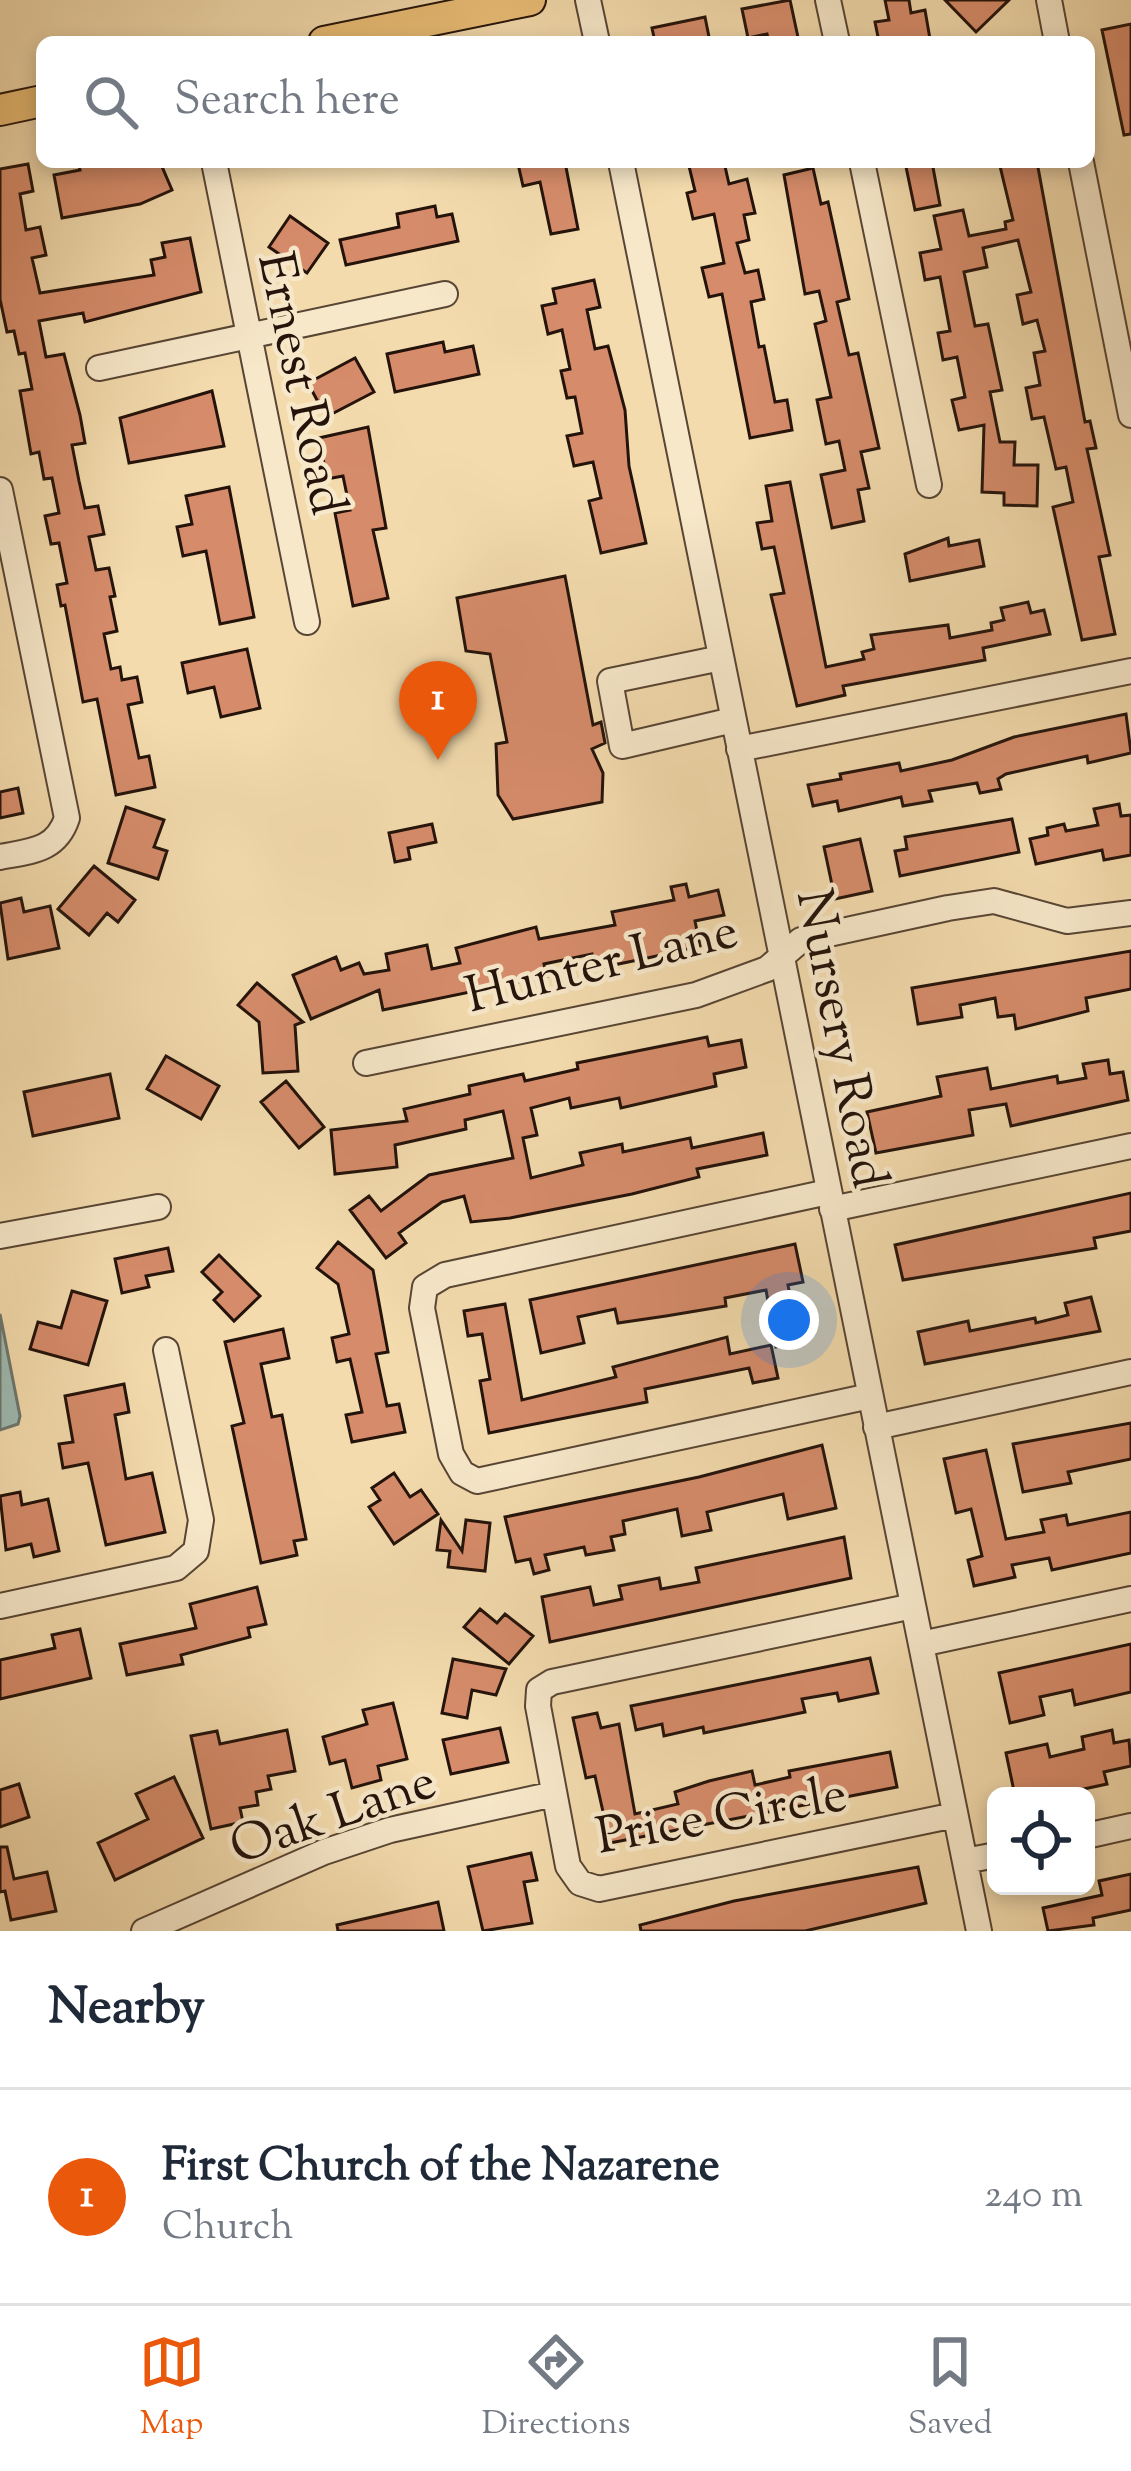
<!DOCTYPE html>
<html lang="en">
<head>
<meta charset="utf-8">
<style>
	:root { --surface:#fff; --page:#f6f6f7; --text:#1f2937; --muted:#747a83; --line:#e0e1e3; --accent:#ea580c }
	body { margin:0; font-family:"Sorts Mill Goudy",serif; background:var(--page); color:var(--text) }
	.controls { position:absolute; right:36px; bottom:36px; display:grid; overflow:hidden; border-radius:18px; box-shadow:0 6px 18px #0003 }
	.controls button { width:108px; height:108px; display:grid; place-items:center; padding:0; border:0; border-bottom:3px solid var(--line); background:var(--surface); color:var(--text); font:60px sans-serif }
	.you { position:absolute; left:789px; top:1320px; width:42px; height:42px; margin:-30px; border:9px solid #fff; border-radius:50%; background:#1a73e8; box-shadow:0 0 0 18px #1a73e833 }
	.badge { display:grid; place-items:center; width:78px; height:78px; border-radius:50%; background:var(--accent); color:#fff; font-size:39px; font-weight:700 }
	.pin { position:absolute; translate:-50% -99px; filter:drop-shadow(0 3px 6px #0008) }
	.pin::after { content:''; position:absolute; top:63px; width:42px; height:36px; background:inherit; clip-path:polygon(0 0,100% 0,50% 100%) }
	.list { margin:0; padding:0; list-style:none }
	h2 { display:flex; justify-content:space-between; align-items:center; height:156px; margin:0; padding:0 48px; font-size:51px }
	h2 small { font-size:39px; font-weight:400; color:var(--muted) }
	.list li { display:grid; grid-template-columns:78px 1fr auto; gap:36px; align-items:center; box-sizing:border-box; height:216px; padding:0 48px; border-top:3px solid var(--line) }
	.list b { display:block; font-size:45px; white-space:nowrap }
	.list p { margin:0; font-size:39px; white-space:nowrap; color:var(--muted) }
	.list em { font-size:39px; font-style:normal; color:var(--muted) }
	.icon { flex:none; width:66px; height:66px; fill:none; stroke:currentColor; stroke-width:2; stroke-linecap:round; stroke-linejoin:round }
	.map { position:relative; flex:none; width:1131px; height:1931px; overflow:hidden }
	.search { position:absolute; background:var(--surface); box-shadow:0 6px 18px #0003; left:36px; right:36px; top:36px; height:132px; display:flex; align-items:center; gap:30px; box-sizing:border-box; padding:0 42px; border-radius:18px; color:var(--muted); font-size:45px }
	.sheet { height:372px; background:var(--surface) }
	nav { display:flex; justify-content:space-around; align-items:center; box-sizing:border-box; height:168px; border-top:3px solid var(--line); background:var(--surface); font-size:33px; color:var(--muted) }
	nav a { display:grid; justify-items:center; gap:6px }
	nav .on { color:var(--accent) }
	.map>svg:first-child { display:block }
	.water { fill:#9dbab1; stroke:#6d776f; stroke-width:3 }
	.building { fill:#d68c6b; stroke:#24130b; stroke-width:3 }
	.lines { fill:none; stroke-linecap:round; stroke-linejoin:round }
	.minor-casing { stroke:#584534; stroke-width:28 }
	.major-casing { stroke:#24130b; stroke-width:34 }
	.minor { stroke:#f7e8ca; stroke-width:24 }
	.major { stroke:#eabe76; stroke-width:30 }
	.labels { text-anchor:middle; stroke-width:9; stroke-linejoin:round; paint-order:stroke }
	.street-label { font-size:51px; fill:#24130b; stroke:#f7e8ca }
</style>
</head>
<body>
<div class="map">
<svg width="1131" height="1931" viewBox="0 0 1131 1931">
	<rect width="100%" height="100%" fill="#f3dbad"/>
	<filter id="stains"><feTurbulence type="fractalNoise" baseFrequency=".00167" numOctaves="4"/><feColorMatrix values="0 0 0 0 .2 0 0 0 0 .09 0 0 0 0 .02 0 0 0 .5 -.17"/></filter>
	<radialGradient id="worn" r=".72"><stop offset=".6" stop-color="#630" stop-opacity="0"/><stop offset="1" stop-color="#630" stop-opacity=".3"/></radialGradient>
	<!-- water -->
	<path class="water" d="M0,1314L20,1416L18,1424L0,1430Z"/>
	<!-- building -->
	<path class="building" d="M790,0L799,42H769L767,34L748,38L742,9Z
		M885,0H909L911,13L925,10L930,39L879,42L875,22L889,20Z
		M945,0H1009L976,32Z
		M705,17L710,42H655L652,28Z
		M1131,24V134L1124,135L1102,30Z
		M78,162H160L172,190L140,204L62,218L54,175L80,170Z
		M565,162L578,229L551,234L540,182L523,186L518,164Z
		M688,162H724L729,184L747,179L755,213L744,215L749,240L737,243L745,273L758,270L764,299L751,302L759,347L764,346L775,402L787,400L792,430L750,438L722,294L709,297L702,268L724,263L714,214L693,219L687,193L695,191Z
		M905,162H932L940,205L915,210Z
		M999,162H1037L1085,422L1090,421L1096,448L1087,449L1110,555L1099,557L1115,634L1082,640L1053,507L1073,502L1066,467L1056,469L1044,417L1032,419L1026,388L1040,385L1034,353L1045,351L1037,320L1023,324L1017,295L1031,292L1018,240L983,248L987,267L964,272L975,326L988,324L1002,390L990,392L1000,442H1015L1014,465H1038L1037,506L1004,505V493L982,492L984,425L959,430L952,400L965,397L957,357L943,360L938,333L950,331L940,277L925,280L920,253L941,249L934,216L963,210L969,236L1006,229L1005,222L1013,220Z
		M28,164L33,191L20,194L26,230L40,227L46,255L32,258L40,293L154,275L151,260L165,257L162,243L190,238L201,292L85,322L83,313L39,321L46,357L64,354L80,415L85,443L72,445L79,481L85,508L98,506L104,534L89,537L96,570L109,568L115,596L110,597L117,631L104,634L111,669L120,667L122,680L137,677L142,702L128,705L139,758L149,756L155,787L116,795L97,699L83,702L65,605L61,606L57,585L67,583L59,543L51,544L45,516L59,513L52,478L44,479L39,452L31,454L20,391L32,389L25,353L19,354L14,331L7,332L0,299V169Z
		M813,168L821,204L828,202L849,299L837,302L849,355L858,353L879,448L861,452L869,488L858,490L864,521L832,528L821,475L845,470L839,441L826,444L817,400L831,397L815,324L826,321L819,291L805,294L784,175Z
		M435,206L437,217L452,214L458,241L346,265L340,240L399,227L397,214Z
		M290,216L328,243L307,273L269,247Z
		M594,280L600,307L587,310L595,349L608,346L625,410L629,466L646,543L601,553L589,501L601,498L593,462L574,466L567,436L582,433L575,397L567,398L561,371L570,369L562,330L548,334L542,306L556,303L553,289Z
		M443,342L445,352L473,346L479,374L395,392L387,354Z
		M355,358L374,392L326,417L308,383Z
		M212,391L224,446L129,463L120,418Z
		M368,427L386,528L373,530L388,598L353,606L335,513L350,510L343,476L327,479L319,438Z
		M790,482L826,667L864,659L862,652L874,649L871,635L948,625L950,638L992,630L991,623L1004,620L1001,608L1028,602L1031,613L1044,610L1050,634L983,648L985,660L843,686L845,695L797,706L771,595L784,593L774,547L762,549L757,523L772,521L766,486Z
		M229,487L254,617L220,624L206,551L183,556L177,527L192,524L186,496Z
		M948,538L949,546L979,540L984,566L910,581L905,554Z
		M565,576L593,725L601,722L605,743L592,749L603,773L602,802L513,819L498,795L496,744L507,742L490,654L466,651L457,598Z
		M247,649L260,708L221,717L214,687L188,693L182,663Z
		M1126,714L1131,753L1088,763L1087,756L1006,774L998,779L1001,789L980,793L977,783L929,791L932,801L903,806L901,797L839,811L837,801L813,806L808,785L841,779L840,774L899,763L901,771L952,760L1014,737Z
		M18,788L23,813L0,818V792Z
		M1119,804L1121,816L1131,815V855L1104,860L1102,850L1036,864L1030,839L1048,835L1047,828L1064,824L1066,831L1098,825L1094,809Z
		M126,807L164,820L154,847L167,851L158,879L108,863Z
		M1012,819L1019,852L900,876L895,851L907,849L905,837Z
		M432,824L436,842L408,848L410,859L395,862L389,833Z
		M860,839L872,891L835,899L824,847Z
		M94,866L135,900L118,922L107,913L89,935L58,909Z
		M686,884L689,897L718,890L724,915L695,921L700,946L671,953L595,969L592,954L544,964L547,976L383,1010L379,990L311,1019L293,975L336,957L341,970L359,963L364,974L389,970L386,954L427,945L432,969L460,963L456,948L536,927L539,939L615,925L612,912L674,900L671,887Z
		M21,898L24,912L50,906L59,948L8,959L0,903Z
		M1131,951V989L1086,998L1088,1011L1016,1029L1014,1015L998,1017L995,998L960,1005L962,1017L918,1024L912,988Z
		M257,983L303,1022L295,1025L298,1071L263,1073L259,1022L238,1005Z
		M707,1037L709,1046L741,1040L746,1067L714,1074L716,1086L621,1108L619,1098L571,1108L569,1098L531,1108L537,1135L523,1138L531,1178L583,1165L580,1153L622,1144L623,1152L690,1138L692,1148L763,1133L767,1155L697,1169L699,1177L632,1194L510,1218L471,1222L464,1196L442,1202L399,1233L406,1243L386,1258L350,1210L369,1196L381,1211L429,1175L513,1158L503,1111L465,1120L466,1129L395,1145L397,1167L335,1174L331,1130L407,1121L404,1109L470,1094L469,1086L523,1074L525,1081L578,1069L577,1063Z
		M166,1056L219,1086L201,1119L147,1089Z
		M1108,1060L1110,1074L1123,1072L1128,1100L1011,1126L1006,1104L969,1110L973,1135L876,1153L867,1112L941,1096L937,1077L987,1068L991,1089L1057,1076L1058,1083L1086,1078L1083,1064Z
		M110,1074L119,1118L33,1136L24,1092Z
		M286,1081L324,1127L299,1148L261,1102Z
		M1131,1193V1231L1094,1238L1096,1248L903,1280L895,1245Z
		M338,1242L373,1270L388,1352L376,1354L387,1406L399,1404L405,1432L352,1442L346,1415L362,1412L350,1359L337,1362L332,1338L349,1334L338,1284L317,1268Z
		M795,1244L803,1282L788,1285L799,1342L776,1347L766,1290L725,1298L726,1306L666,1316L618,1323L615,1309L578,1317L584,1343L541,1353L530,1300Z
		M168,1248L173,1271L146,1276L149,1287L122,1293L115,1259Z
		M219,1255L260,1296L234,1321L214,1300L222,1292L202,1272Z
		M72,1291L107,1301L88,1365L30,1349L38,1322L61,1328Z
		M1091,1297L1100,1331L925,1364L918,1332L968,1321L970,1331L1035,1318L1036,1323L1068,1315L1065,1303Z
		M505,1304L522,1400L616,1377L613,1367L727,1337L730,1354L771,1345L778,1378L753,1383L749,1368L645,1389L647,1402L489,1433L480,1381L490,1379L482,1334L468,1336L464,1311Z
		M283,1329L289,1358L261,1364L272,1417L282,1415L306,1539L294,1541L297,1555L261,1563L232,1426L244,1423L225,1342Z
		M124,1384L129,1412L115,1415L126,1479L152,1473L165,1532L106,1545L88,1463L63,1468L59,1444L73,1442L65,1396Z
		M1131,1423V1459L1068,1472L1071,1483L1023,1492L1013,1444Z
		M822,1445L836,1508L788,1519L783,1494L707,1512L711,1530L682,1536L677,1509L623,1521L625,1534L611,1537L614,1550L586,1555L584,1547L545,1555L549,1570L534,1574L530,1559L516,1562L505,1517L699,1477Z
		M986,1450L1006,1539L1044,1532L1041,1520L1066,1515L1068,1525L1131,1512V1553L1052,1570L1049,1558L1012,1565L1015,1577L974,1586L968,1560L982,1556L971,1509L956,1513L944,1459Z
		M394,1473L410,1497L421,1490L438,1514L394,1544L369,1507L380,1500L372,1488Z
		M20,1492L22,1505L48,1499L59,1551L34,1557L31,1544L6,1550L0,1496Z
		M441,1520L462,1551L466,1520L490,1523L485,1571L448,1567L450,1551L437,1550Z
		M844,1537L851,1578L550,1642L542,1597L590,1587L594,1605L622,1599L619,1586L659,1578L661,1589L699,1582L696,1568Z
		M257,1587L266,1624L248,1628L250,1637L181,1655L183,1664L127,1675L120,1644L196,1628L190,1604Z
		M480,1609L497,1623L505,1614L533,1636L509,1664L464,1627Z
		M80,1629L91,1678L0,1699V1660L55,1648L52,1635Z
		M1131,1644V1692L1075,1705L1072,1690L1040,1697L1044,1715L1010,1723L999,1673Z
		M870,1658L878,1693L839,1701L837,1693L802,1699L805,1712L704,1733L703,1727L664,1736L662,1724L636,1730L631,1706Z
		M453,1659L506,1669L496,1695L472,1690L467,1718L442,1713Z
		M393,1703L407,1759L378,1766L381,1780L352,1788L345,1760L330,1764L323,1737L367,1724L363,1710Z
		M597,1713L601,1728L619,1724L635,1814L678,1804L675,1792L709,1781L752,1771L755,1785L790,1777L789,1771L890,1752L897,1787L610,1843L595,1776L586,1778L573,1718Z
		M500,1728L508,1762L451,1774L443,1740Z
		M287,1730L295,1771L268,1776L271,1789L256,1792L258,1805L240,1808L243,1822L211,1829L191,1736L217,1731L220,1744Z
		M1112,1730L1114,1743L1129,1740L1131,1766L1104,1772L1107,1784L1051,1796H1015L1006,1753L1047,1744L1050,1757L1084,1749L1082,1737Z
		M174,1777L203,1838L115,1880L98,1843L148,1819L136,1794Z
		M19,1784L29,1817L0,1827V1790Z
		M0,1847H7L14,1879L47,1872L56,1911L11,1920L5,1891L0,1892Z
		M531,1853L537,1880L524,1882L532,1923L483,1931L468,1867Z
		M918,1867L926,1903L805,1931H641L640,1925L734,1901Z
		M1131,1874V1910L1093,1918L1094,1925L1048,1931L1043,1908L1102,1895L1099,1881Z
		M438,1902L444,1931H338L337,1925Z"/>
	<g class="lines">
		<defs>
			<path id="minor" d="M588,0L597,42
				M828,0L837,42
				M1049,0L1057,42
				M214,162L307,622
				M621,162L979,1931
				M862,162L929,485
				M1081,162L1131,415
				M99,368L445,294
				M0,490L67,818C56,851 31,851 0,857
				M721,658L610,681L622,746L733,720
				M739,749L1131,671
				M366,1063L696,995L767,969L801,940L948,908L994,901L1067,921L1131,913
				M828,1192L445,1275L425,1287L422,1308L451,1454L462,1473L477,1481L870,1396
				M832,1209L1131,1146
				M0,1236L158,1207
				M876,1427L1131,1372
				M0,1606L176,1568L196,1551L201,1520L166,1350
				M913,1606L552,1682L539,1690L538,1706L568,1866L580,1883L599,1889L955,1815
				M921,1644L1131,1599
				M1086,1836L1131,1826
				M965,1861L996,1855
				M144,1931L324,1852L390,1830L554,1794"/>
			<path id="major" d="M324,42L530,0
				M0,110L42,101"/>
		</defs>
		<!-- minor casing -->
		<use href="#minor" class="minor-casing"/>
		<!-- major casing -->
		<use href="#major" class="major-casing"/>
		<!-- minor -->
		<use href="#minor" class="minor"/>
		<!-- major -->
		<use href="#major" class="major"/>
	</g>
	<g class="labels">
		<!-- street labels -->
		<g class="street-label">
			<text transform="translate(304 383) rotate(78)" y="18">Ernest Road</text>
			<text transform="translate(601 961) rotate(-14)" y="18">Hunter Lane</text>
			<text transform="translate(844 1038) rotate(79)" y="18">Nursery Road</text>
			<text transform="translate(332 1812) rotate(-19)" y="18">Oak Lane</text>
			<text transform="translate(721 1813) rotate(-10)" y="18">Price Circle</text>
		</g>
	</g>
	<rect width="100%" height="100%" filter="url(#stains)"/>
	<rect width="100%" height="100%" fill="url(#worn)"/>
</svg>
<div class="controls">
<button><svg class="icon" aria-label="locate" viewBox="0 0 24 24"><circle cx="12" cy="12" r="6"/><path d="M12 2v4M12 18v4M2 12h4M18 12h4"/></svg></button>
</div>
<div class="you"></div>
<div class="pin badge" style="left:438px;top:760px">1</div>
<div class="search"><svg class="icon" aria-label="search" viewBox="0 0 24 24"><circle cx="10" cy="10" r="6"/><path d="M15 15l6 6"/></svg>Search here</div>
</div>
<section class="sheet">
<h2>Nearby<small></small></h2>
<ul class="list">
<li><span class="badge">1</span><div><b>First Church of the Nazarene</b><p>Church</p></div><em>240 m</em></li>
</ul>
</section>
<nav>
<a class="on"><svg class="icon" aria-label="map" viewBox="0 0 24 24"><path d="M3 6l6-2 6 2 6-2v14l-6 2-6-2-6 2zM9 4v14M15 6v14"/></svg>Map</a>
<a><svg class="icon" aria-label="directions" viewBox="0 0 24 24"><path d="M12 3l9 9-9 9-9-9zM9 14v-3h6M13 9l2 2-2 2"/></svg>Directions</a>
<a><svg class="icon" aria-label="saved" viewBox="0 0 24 24"><path d="M7 4h10v16l-5-4-5 4z"/></svg>Saved</a>
</nav>
</body>
</html>
